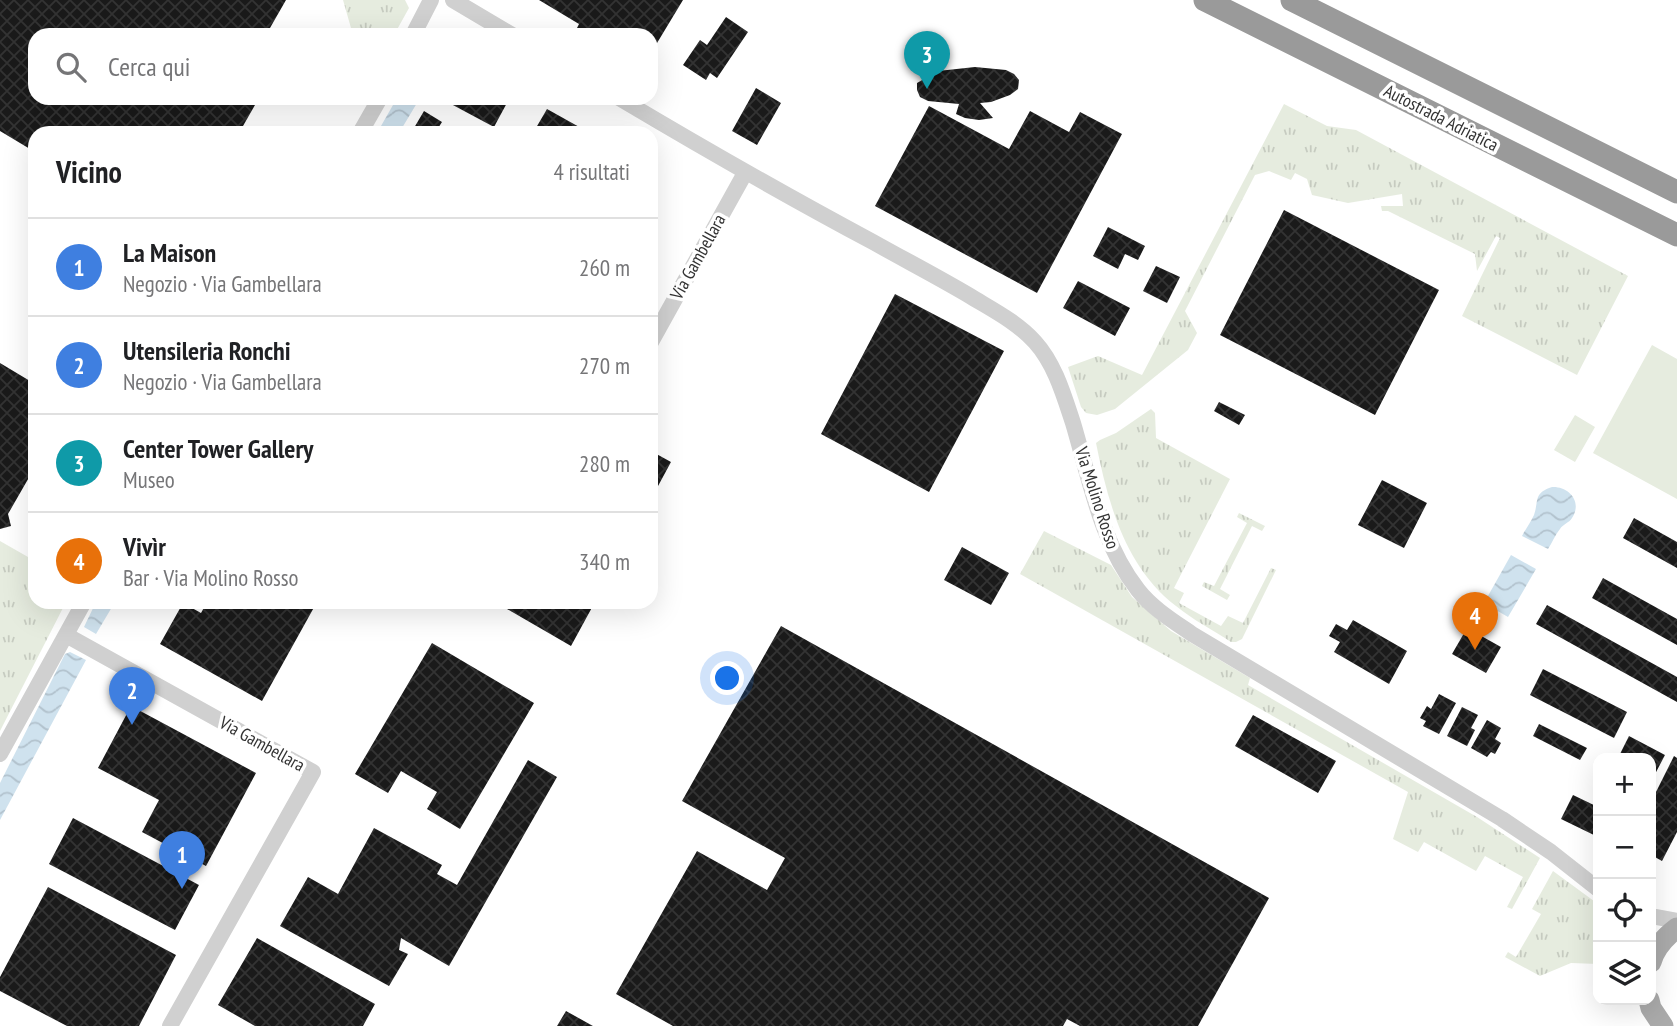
<!DOCTYPE html>
<html lang="it">
<head>
<meta charset="utf-8">
<style>
	:root { --surface:#fff; --page:#f6f6f6; --text:#202124; --muted:#757577; --line:#e0e0e0; --accent:#0b8043 }
	body { margin:0; font-family:"PT Sans Narrow",sans-serif; background:var(--page); color:var(--text) }
	.controls { position:absolute; right:21px; bottom:21px; display:grid; overflow:hidden; border-radius:14px; box-shadow:0 7px 28px #0002 }
	.controls button { width:63px; height:63px; display:grid; place-items:center; padding:0; border:0; border-bottom:2px solid var(--line); background:var(--surface); color:var(--text); font:35px sans-serif }
	.you { position:absolute; left:728px; top:679px; width:24px; height:24px; margin:-18px; border:5px solid #fff; border-radius:50%; background:#1a73e8; box-shadow:0 0 0 10px #1a73e833 }
	.badge { display:grid; place-items:center; width:46px; height:46px; border-radius:50%; background:var(--accent); color:#fff; font-size:23px; font-weight:700 }
	.pin { position:absolute; translate:-50% -58px; filter:drop-shadow(0 2px 4px #0008) }
	.pin::after { content:''; position:absolute; top:37px; width:24px; height:21px; background:inherit; clip-path:polygon(0 0,100% 0,50% 100%) }
	.list { margin:0; padding:0; list-style:none }
	h2 { display:flex; justify-content:space-between; align-items:center; height:91px; margin:0; padding:0 28px; font-size:30px }
	h2 small { font-size:23px; font-weight:400; color:var(--muted) }
	.list li { display:grid; grid-template-columns:46px 1fr auto; gap:21px; align-items:center; box-sizing:border-box; height:98px; padding:0 28px; border-top:2px solid var(--line) }
	.list b { display:block; font-size:26px; white-space:nowrap }
	.list p { margin:0; font-size:23px; white-space:nowrap; color:var(--muted) }
	.list em { font-size:23px; font-style:normal; color:var(--muted) }
	.icon { flex:none; width:38px; height:38px; fill:none; stroke:currentColor; stroke-width:2; stroke-linecap:round; stroke-linejoin:round }
	.map { position:relative; flex:none; width:1677px; height:1026px; overflow:hidden }
	.search { position:absolute; background:var(--surface); box-shadow:0 7px 28px #0002; left:28px; top:28px; width:630px; height:77px; display:flex; align-items:center; gap:18px; box-sizing:border-box; padding:0 24px; border-radius:21px; color:var(--muted); font-size:26px }
	.panel { position:absolute; background:var(--surface); box-shadow:0 7px 28px #0002; left:28px; top:126px; width:630px; height:483px; border-radius:21px }
	.map>svg:first-child { display:block }
	.grass { fill:url(#grass-tufts) }
	.pitch { fill:#e6ecdf }
	.water { fill:url(#water-waves) }
	.building { fill:url(#building-cross-hatch) }
	.lines { fill:none; stroke-linecap:round; stroke-linejoin:round }
	.minor { stroke:#d0d0d0; stroke-width:16 }
	.major { stroke:#ababab; stroke-width:21 }
	.highway { stroke:#9a9a9a; stroke-width:23 }
	.labels { text-anchor:middle; stroke-width:7; stroke-linejoin:round; paint-order:stroke }
	.street-label { font-size:18px; fill:#333; stroke:#fff }
</style>
</head>
<body>
<div class="map">
<svg width="1677" height="1026" viewBox="0 0 1677 1026">
	<defs>
		<pattern id="grass-tufts" width="24" height="20" patternUnits="userSpaceOnUse" patternTransform="scale(1.75)"><rect width="24" height="20" fill="#e6ecdf"/><path d="M3 7l-1-3M5 7V3M7 7l1-3M15 17l-1-3M17 17v-4M19 17l1-3" fill="none" stroke="#c6cbc0"/></pattern>
		<pattern id="water-waves" width="16" height="10" patternUnits="userSpaceOnUse" patternTransform="scale(1.75)"><rect width="16" height="10" fill="#cfe2ee"/><path d="M0 5q4-4 8 0t8 0" fill="none" stroke="#b2c2cd"/></pattern>
		<pattern id="building-cross-hatch" width="8" height="8" patternUnits="userSpaceOnUse" patternTransform="scale(1.75)"><rect width="8" height="8" fill="#1a1a1a"/><path d="M0 0l8 8M0 8l8-8" fill="none" stroke="#333"/></pattern>
	</defs>
	<rect width="100%" height="100%" fill="#fff"/>
	<!-- grass -->
	<path class="grass" d="M343,0H405L409,8L394,35H353Z
		M1284,104L1327,126L1356,130L1628,276L1577,375L1462,316L1500,238L1496,236L1477,271L1475,254L1388,211H1382L1381,206H1403L1402,194L1348,203L1312,195L1307,179L1295,173L1291,180L1269,171L1255,175L1185,311L1197,333L1188,350L1115,409L1097,415L1086,413L1081,407L1068,367L1098,356L1142,375Z
		M1151,409L1155,413L1156,438L1230,479L1174,588L1184,593L1179,603L1221,626L1228,616L1243,623L1271,568L1276,570L1242,639L1236,642H1231C1213,630 1193,620 1176,606C1125,567 1108,503 1096,443L1100,440L1116,433Z
		M1239,513L1265,526L1262,531L1252,526L1220,589L1230,595L1227,600L1202,586L1204,582L1214,586L1247,523L1237,517Z
		M1044,531L1111,565L1132,597L1171,631L1250,678L1248,685L1477,817L1540,858L1512,909L1507,907L1523,877L1485,856L1476,871L1424,842L1418,852L1393,839L1408,792L1020,574Z
		M0,541L35,561V602H66L0,731Z
		M1553,871L1598,904V964L1571,963L1540,976L1505,957L1508,952L1516,957L1541,914L1532,909Z"/>
	<!-- pitch -->
	<path class="pitch" d="M1652,345L1677,359V499L1593,453Z
		M1575,415L1595,427L1575,462L1554,450Z"/>
	<!-- water -->
	<path class="water" d="M397,98H420L399,133H377Z
		M1552,487C1568,486 1583,501 1572,518C1569,523 1563,524 1560,529C1555,535 1552,543 1548,549L1522,536C1525,530 1531,522 1534,515C1539,501 1533,493 1552,487Z
		M1511,555L1536,569L1508,617L1484,603Z
		M96,602H115L96,634L84,627Z
		M70,652L86,660L0,820V783L65,654Z"/>
	<!-- building -->
	<path class="building" d="M0,0H286L266,35H35V98H259L239,133H35V152L0,131Z
		M539,0H683L651,53V35H579L575,32L579,24Z
		M726,17L748,32L717,78L710,73L706,80L683,65L700,40L707,45Z
		M975,67L1006,70L1014,74L1019,80L1018,89L1010,95L991,102L980,103L993,118L979,120L965,118L956,114L959,104L928,101L920,97L917,90V83L938,71Z
		M756,88L781,103L757,145L732,131Z
		M454,98H503L508,101L494,127L451,104Z
		M929,106L1009,149L1030,111L1069,132L1080,112L1122,134L1037,293L875,206Z
		M547,109L590,133H533Z
		M424,111L442,122L435,133H411Z
		M1284,210L1439,290L1375,415L1220,335Z
		M1108,227L1145,246L1138,260L1125,254L1118,269L1093,256Z
		M1156,266L1180,277L1167,303L1143,291Z
		M1078,281L1130,308L1115,336L1063,308Z
		M895,294L1004,351L929,492L821,434Z
		M0,363L35,384V467L8,514L11,526L0,529Z
		M1219,402L1245,415L1239,425L1214,411Z
		M651,451L671,462L651,499Z
		M1382,480L1427,503L1404,548L1358,525Z
		M1634,518L1677,542V568L1623,538Z
		M962,547L1009,573L991,605L944,580Z
		M1603,578L1677,619V645L1592,598Z
		M207,602H317L262,701L160,644L183,603L201,613Z
		M495,602H595L571,646Z
		M1547,605L1677,677V702L1536,624Z
		M1353,620L1407,651L1389,684L1334,652L1340,642L1329,636L1336,624L1347,630Z
		M781,626L1269,898L1198,1026H1080L1067,1019L1063,1026H673L616,994L697,851L767,890L785,858L682,801Z
		M1467,628L1501,647L1486,673L1452,654Z
		M432,643L534,703L460,829L427,809L437,792L401,771L388,793L355,774Z
		M1543,669L1627,712L1614,738L1530,695Z
		M1439,694L1456,703L1439,734L1423,726L1426,721L1420,718L1427,706L1431,709Z
		M131,706L256,773L206,866L142,832L159,800L98,768Z
		M1462,707L1478,715L1471,728L1475,730L1467,746L1447,736Z
		M1253,715L1336,761L1318,793L1235,746Z
		M1487,720L1501,728L1495,739L1501,743L1495,754L1491,752L1487,757L1471,748Z
		M1539,724L1587,748L1580,760L1533,736Z
		M1629,736L1665,755L1654,776L1651,774V758H1618Z
		M1674,756L1677,758V832L1662,861L1651,855V802Z
		M528,760L557,777L449,966L401,938L399,950L408,954L389,986L280,926L308,877L338,894L374,828L442,865L437,874L457,885Z
		M1573,795L1598,807V837L1561,819Z
		M73,818L199,885L175,930L49,864Z
		M48,887L176,955L139,1026H67L0,991V977Z
		M257,938L375,1004L363,1026H255L218,1005Z
		M566,1011L593,1026H557Z"/>
	<g class="lines">
		<!-- minor -->
		<path class="minor" d="M453,0L512,35
			M413,35L431,0
			M619,98C703,148 787,196 873,242C905,260 938,277 970,296C993,310 1017,322 1035,342C1055,364 1064,396 1073,423C1090,480 1101,543 1138,590C1152,608 1173,621 1192,634L1502,819L1551,852L1598,889
			M360,133L380,98
			M651,342L745,173
			M66,635L313,772L170,1026
			M0,754L84,602
			M1651,916L1677,921"/>
		<!-- major -->
		<path class="major" d="M1651,962C1655,948 1665,937 1677,928
			M1649,1000L1651,1008L1663,1026"/>
		<!-- highway -->
		<path class="highway" d="M1205,0L1677,235
			M1292,0L1677,192"/>
	</g>
	<g class="labels">
		<!-- street labels -->
		<g class="street-label">
			<text transform="translate(1441 118) rotate(27)" y="6">Autostrada Adriatica</text>
			<text transform="translate(698 257) rotate(-61)" y="6">Via Gambellara</text>
			<text transform="translate(1097 498) rotate(72)" y="6">Via Molino Rosso</text>
			<text transform="translate(262 744) rotate(29)" y="6">Via Gambellara</text>
		</g>
	</g>
</svg>
<div class="controls">
<button>+</button>
<button>−</button>
<button><svg class="icon" aria-label="locate" viewBox="0 0 24 24"><circle cx="12" cy="12" r="6"/><path d="M12 2v4M12 18v4M2 12h4M18 12h4"/></svg></button>
<button><svg class="icon" aria-label="layers" viewBox="0 0 24 24"><path d="M12 4l9 5-9 5-9-5zM3 14l9 5 9-5"/></svg></button>
</div>
<div class="you"></div>
<div class="pin badge" style="left:182px;top:889px;background:#3f7fe0">1</div>
<div class="pin badge" style="left:132px;top:725px;background:#3f7fe0">2</div>
<div class="pin badge" style="left:927px;top:89px;background:#0f9aa8">3</div>
<div class="pin badge" style="left:1475px;top:650px;background:#e8710a">4</div>
<div class="search"><svg class="icon" aria-label="search" viewBox="0 0 24 24"><circle cx="10" cy="10" r="6"/><path d="M15 15l6 6"/></svg>Cerca qui</div>
<section class="panel">
<h2>Vicino<small>4 risultati</small></h2>
<ul class="list">
<li><span class="badge" style="background:#3f7fe0">1</span><div><b>La Maison</b><p>Negozio · Via Gambellara</p></div><em>260 m</em></li>
<li><span class="badge" style="background:#3f7fe0">2</span><div><b>Utensileria Ronchi</b><p>Negozio · Via Gambellara</p></div><em>270 m</em></li>
<li><span class="badge" style="background:#0f9aa8">3</span><div><b>Center Tower Gallery</b><p>Museo</p></div><em>280 m</em></li>
<li><span class="badge" style="background:#e8710a">4</span><div><b>Vivìr</b><p>Bar · Via Molino Rosso</p></div><em>340 m</em></li>
</ul>
</section>
</div>
</body>
</html>
